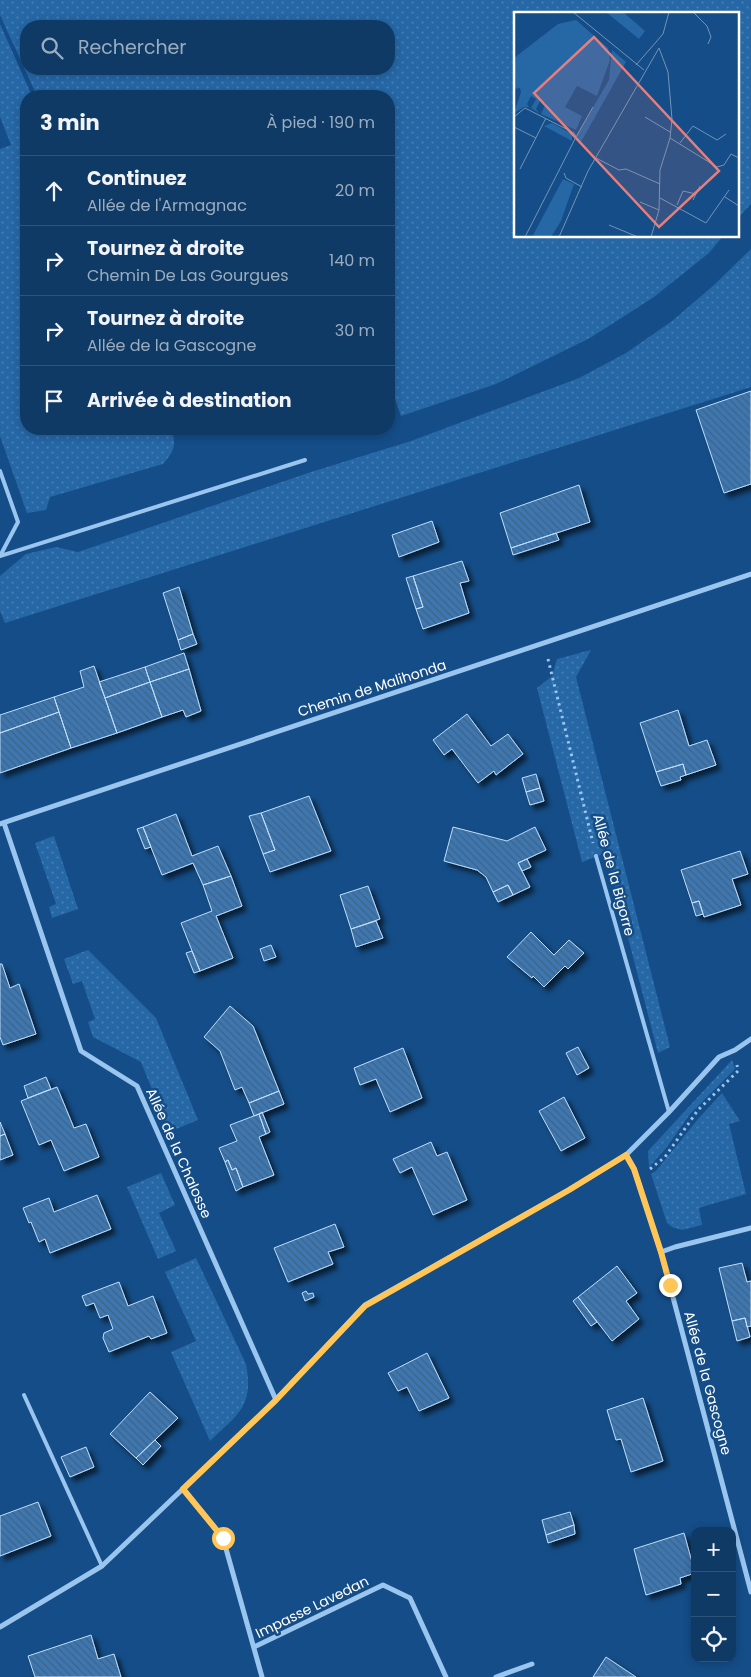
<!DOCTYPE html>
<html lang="fr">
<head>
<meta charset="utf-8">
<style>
	:root { --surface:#0f3a65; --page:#1d456e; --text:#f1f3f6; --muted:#9badbf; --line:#2f5479 }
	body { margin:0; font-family:Poppins,sans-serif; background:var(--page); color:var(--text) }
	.controls { position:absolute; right:15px; bottom:15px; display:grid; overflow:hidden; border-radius:10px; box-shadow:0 2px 8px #0003 }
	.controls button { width:45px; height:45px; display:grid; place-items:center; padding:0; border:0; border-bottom:1px solid var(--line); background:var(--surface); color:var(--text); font:25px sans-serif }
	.stop { position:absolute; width:15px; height:15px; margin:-11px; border:4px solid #ffc557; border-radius:50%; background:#fff }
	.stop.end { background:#ffc557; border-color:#fff; box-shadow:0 1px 5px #0008 }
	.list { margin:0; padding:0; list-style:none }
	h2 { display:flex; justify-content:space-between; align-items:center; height:65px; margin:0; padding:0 20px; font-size:21px }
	h2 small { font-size:16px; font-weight:400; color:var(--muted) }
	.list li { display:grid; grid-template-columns:32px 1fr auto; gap:15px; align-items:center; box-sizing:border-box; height:70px; padding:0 20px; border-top:1px solid var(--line) }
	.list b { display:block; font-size:19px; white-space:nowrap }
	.list p { margin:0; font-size:16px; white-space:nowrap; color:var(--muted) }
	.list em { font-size:16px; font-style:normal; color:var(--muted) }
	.icon { flex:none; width:28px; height:28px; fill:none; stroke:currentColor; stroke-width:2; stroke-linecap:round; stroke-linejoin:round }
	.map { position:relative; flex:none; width:751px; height:1677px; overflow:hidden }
	.search { position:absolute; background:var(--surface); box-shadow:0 2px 8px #0003; left:20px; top:20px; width:375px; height:55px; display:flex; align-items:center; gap:12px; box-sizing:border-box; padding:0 18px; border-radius:20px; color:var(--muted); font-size:19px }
	.panel { position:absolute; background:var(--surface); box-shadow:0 2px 8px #0003; left:20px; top:90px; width:375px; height:345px; border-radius:20px }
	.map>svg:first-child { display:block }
	.grass { fill:url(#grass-dots); fill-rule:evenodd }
	.building { fill:url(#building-back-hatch); stroke:#bfdefb; filter:url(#shadow) }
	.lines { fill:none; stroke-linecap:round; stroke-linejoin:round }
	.path { stroke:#99c5ef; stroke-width:3; stroke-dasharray:2.5 4; stroke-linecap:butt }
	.lane { stroke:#99c5ef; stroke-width:4 }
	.street { stroke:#99c5ef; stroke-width:5 }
	.route { stroke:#ffc557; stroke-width:6 }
	.labels { text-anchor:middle; stroke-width:5; stroke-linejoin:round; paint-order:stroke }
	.street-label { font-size:14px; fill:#fff; stroke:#144d87 }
	.inset-road { fill:none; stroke:#7294b7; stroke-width:1 }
	.view { fill:#e67e7e; fill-opacity:0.15; stroke:#e67e7e; stroke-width:2.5 }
	.inset-edge { fill:none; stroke:#fff; stroke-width:2.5 }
</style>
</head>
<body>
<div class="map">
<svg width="751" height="1677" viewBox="0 0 751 1677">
	<defs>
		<pattern id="grass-dots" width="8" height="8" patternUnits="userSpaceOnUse" patternTransform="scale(1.25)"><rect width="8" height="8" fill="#2667a6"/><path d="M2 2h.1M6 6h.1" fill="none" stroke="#477eb3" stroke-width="1.8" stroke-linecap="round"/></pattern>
		<pattern id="building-back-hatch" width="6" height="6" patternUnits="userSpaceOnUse" patternTransform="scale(1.25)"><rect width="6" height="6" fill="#3d77b2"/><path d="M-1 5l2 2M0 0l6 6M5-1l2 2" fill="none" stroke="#44627f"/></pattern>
		<filter id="shadow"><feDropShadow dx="4.5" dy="4.5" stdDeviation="2.5" flood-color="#0009"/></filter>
	</defs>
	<rect width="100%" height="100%" fill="#144d87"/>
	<!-- grass -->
	<path class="grass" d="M0,0H751V204L737,219V14H515V236H723L709,253L654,297L590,338L496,384L401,416L389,382V96H37L0,15ZM26,26H389V69H26Z
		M0,24L32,96H26V429H171C177,444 174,452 163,464L50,497L46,510L27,513L0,436V149L11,145L0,117Z
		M751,249V387L5,623L0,611V576L26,554L56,547L78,552L311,472L411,441L579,378L626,353L672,321L714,285Z
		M591,650L576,677L670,1047L658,1053L606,853L582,862L537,688L552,676L557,659Z
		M54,836L78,909L52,918L49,907L56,904L35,843Z
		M88,950L156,1018L198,1120L169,1132L141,1062L93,1037L88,1022L95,1019L82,981L73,984L64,959Z
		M732,1060L735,1069L690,1114L667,1147L649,1167L648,1151Z
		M722,1093L740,1121L729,1124L746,1194L699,1208L702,1225L682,1230L672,1227L667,1223L651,1174L656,1171L698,1119Z
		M161,1173L175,1205L159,1213L176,1251L158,1259L127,1187Z
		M196,1258L246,1364C254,1407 238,1414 210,1441L171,1352L196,1341L165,1272Z"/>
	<!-- building -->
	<path class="building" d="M751,391V484L724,493L696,410Z
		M579,485L590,522L511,548L500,513Z
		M432,521L439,542L399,557L392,535Z
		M556,533L559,540L513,555L511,548Z
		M462,561L469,581L460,583L469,613L423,629L416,609L423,607L413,576Z
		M413,576L423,607L416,609L406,578Z
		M179,587L193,634L178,640L163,593Z
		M193,634L197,644L181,650L178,640Z
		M184,653L189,669L150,682L145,667Z
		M94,666L117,733L71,748L54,697L84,687L80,671Z
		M145,667L150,682L105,698L99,682Z
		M189,669L201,711L186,717L183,710L162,717L150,682Z
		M150,682L162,717L117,733L105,698Z
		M54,697L59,712L0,733V715Z
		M678,710L689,746L707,740L716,765L686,775L683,764L656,772L640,723Z
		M59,712L71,748L0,773V733Z
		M467,714L491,746L508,734L523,754L496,775L494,771L478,783L452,749L444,755L433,740Z
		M683,764L686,775L680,777L681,780L661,786L656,772Z
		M536,774L540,788L526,792L522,778Z
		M540,788L544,801L530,805L526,792Z
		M309,796L331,851L270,872L263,854L275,850L261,813Z
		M261,813L275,850L263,854L249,816Z
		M176,814L192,856L218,846L231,876L203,885L193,863L162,875L143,827Z
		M143,827L151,847L145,849L137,829Z
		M453,827L507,841L535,827L546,850L518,863L530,887L513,895L508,885L493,892L486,877L477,870L444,861Z
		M740,851L748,874L732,879L741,905L704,917L699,901L692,903L681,870Z
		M527,859L531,867L522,871L518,863Z
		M231,876L242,906L216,916L233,958L200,971L181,923L212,911L203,885Z
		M508,885L513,895L498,902L493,892Z
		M368,886L380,919L351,929L340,895Z
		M699,901L703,914L696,916L692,903Z
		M376,921L383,938L356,947L351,929Z
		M531,932L554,955L569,940L584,953L568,969L565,966L544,987L533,976L532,978L507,957Z
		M271,945L276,957L264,961L260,949Z
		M192,951L200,971L194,973L186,953Z
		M0,964H2L10,988L19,984L36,1034L3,1045L0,1037Z
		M230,1006L253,1026L279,1091L249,1103L242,1087L235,1090L220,1051L204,1037Z
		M578,1047L589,1068L577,1075L566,1053Z
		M403,1048L422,1098L390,1112L376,1079L360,1085L354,1068Z
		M46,1077L51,1089L28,1098L24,1086Z
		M57,1087L74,1128L86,1124L99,1157L64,1171L51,1140L39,1145L21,1101Z
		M279,1091L284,1104L254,1116L249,1103Z
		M564,1097L585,1138L561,1151L539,1111Z
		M262,1112L270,1132L266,1134L259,1114Z
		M259,1114L266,1134L259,1137L274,1175L243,1187L236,1168L232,1170L228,1160L225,1162L219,1148L237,1141L230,1125Z
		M0,1122L5,1134L0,1136Z
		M5,1134L13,1155L0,1160V1136Z
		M431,1142L437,1156L447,1152L467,1200L433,1215L412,1167L400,1173L393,1159Z
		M228,1160L232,1170L236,1168L243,1187L236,1191L225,1162Z
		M97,1195L111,1229L50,1253L45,1239L39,1242L31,1222L29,1223L23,1208L49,1198L54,1212Z
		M335,1224L344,1247L328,1252L333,1264L288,1282L274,1248Z
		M742,1263L747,1282L751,1281V1326L747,1327L745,1318L732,1321L719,1268Z
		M617,1266L637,1293L626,1301L639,1319L612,1341L578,1297Z
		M119,1282L128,1306L153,1296L167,1333L151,1339L149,1336L109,1352L103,1338L104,1333L113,1329L108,1315L100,1318L94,1303L86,1306L82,1296Z
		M306,1291L308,1294L313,1293L314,1297L305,1301L302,1293Z
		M578,1297L597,1322L591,1326L573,1301Z
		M745,1318L750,1337L737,1341L732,1321Z
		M427,1353L449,1398L419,1411L407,1387L398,1391L388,1373Z
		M150,1392L178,1418L136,1458L110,1434Z
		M643,1398L663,1461L631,1472L621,1439L616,1440L607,1410Z
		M155,1440L161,1446L143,1465L136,1458Z
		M86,1447L94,1467L70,1477L61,1457Z
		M38,1502L51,1536L0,1556V1516Z
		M570,1512L574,1525L546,1535L542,1520Z
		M574,1525L575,1534L548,1543L546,1535Z
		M684,1533L695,1573L680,1578L681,1584L646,1595L634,1549Z
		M91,1635L98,1659L114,1654L121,1677H35L28,1656Z
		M606,1657L636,1677H593Z"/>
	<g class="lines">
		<!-- path -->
		<path class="path" d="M548,659L593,843
			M650,1169L665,1157L698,1110L738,1071L737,1065"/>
		<!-- lane -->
		<path class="lane" d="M0,471L18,522L0,556
			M0,556L305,460
			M596,856L669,1112
			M24,1395L102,1566"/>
		<!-- street -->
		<path class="street" d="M4,823L81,1051L137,1086L276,1400
			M0,824L751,574
			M626,1155L634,1169L661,1252L751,1592
			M661,1252L675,1247L751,1228
			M183,1489L223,1538L262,1677
			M0,1627L102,1566L276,1400L365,1305L569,1190L626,1155L669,1112L719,1057L735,1050L751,1039
			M254,1647L383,1585L410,1598L446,1677
			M496,1677L532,1664"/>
	</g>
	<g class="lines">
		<!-- route -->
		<path class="route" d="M223,1538L183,1489L276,1400L365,1306L569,1190L626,1155L634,1169L661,1252L670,1285"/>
	</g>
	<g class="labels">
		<!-- street labels -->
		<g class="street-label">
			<text transform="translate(372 688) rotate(-18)" y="5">Chemin de Malihonda</text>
			<text transform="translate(614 875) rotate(75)" y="5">Allée de la Bigorre</text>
			<text transform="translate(179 1153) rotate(66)" y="5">Allée de la Chalosse</text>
			<text transform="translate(708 1383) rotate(75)" y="5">Allée de la Gascogne</text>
			<text transform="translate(312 1607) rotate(-26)" y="5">Impasse Lavedan</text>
		</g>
	</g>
	<!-- overview -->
	<g transform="translate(514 12)">
		<rect width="225" height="225" fill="#144d87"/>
		<path d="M62,8L94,36L96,48L83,84L63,74L51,95L68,104L62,118L27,102L32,91L26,89L22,97L25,101L17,96L22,87L17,84L13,92L15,95H10L0,101L7,80L6,76L0,77V46L44,12ZM98,38L112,50L67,130L63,128V123L95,68ZM38,111L58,122V129L30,114ZM49,167L60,172L47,209L37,225H18Z" fill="#2667a6"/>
		<path d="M92,0H109L131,19L125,27Z" fill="#2667a6"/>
		<path class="inset-road" d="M59,0L130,58M179,0L193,14L197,25L194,32M122,53L149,22L155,0M0,105L11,96L60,121L62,125L11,225M131,105L156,120M0,115L22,126M62,125L79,95M156,126L203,155L210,153L217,142L225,146M166,131L179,114L203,128L212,122M82,146L105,158L112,157L146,172M6,157L32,106M50,161L52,166L68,175M211,185L225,194M146,186L192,211L215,178M179,188L186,174M126,190L145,198M163,193L169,179L182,182M95,213L124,225M45,225L74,159L145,36L154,60L158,107L156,126L146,158L145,198L137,225"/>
		<path class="view" d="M80,25L205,159L145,215L20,81Z"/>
		<rect width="225" height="225" class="inset-edge"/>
	</g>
</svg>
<div class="controls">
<button>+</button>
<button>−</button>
<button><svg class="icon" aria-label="locate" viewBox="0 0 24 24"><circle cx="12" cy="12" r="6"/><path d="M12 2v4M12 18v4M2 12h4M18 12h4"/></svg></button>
</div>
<div class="stop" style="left:223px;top:1538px"></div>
<div class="stop end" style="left:670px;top:1285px"></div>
<div class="search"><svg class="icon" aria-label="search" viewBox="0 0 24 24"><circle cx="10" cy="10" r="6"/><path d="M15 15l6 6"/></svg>Rechercher</div>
<section class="panel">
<h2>3 min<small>À pied · 190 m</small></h2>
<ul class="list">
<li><svg class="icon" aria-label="ahead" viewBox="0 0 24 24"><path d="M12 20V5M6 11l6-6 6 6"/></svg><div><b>Continuez</b><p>Allée de l'Armagnac</p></div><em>20 m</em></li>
<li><svg class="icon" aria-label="right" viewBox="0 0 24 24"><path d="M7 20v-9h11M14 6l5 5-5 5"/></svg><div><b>Tournez à droite</b><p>Chemin De Las Gourgues</p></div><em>140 m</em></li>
<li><svg class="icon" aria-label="right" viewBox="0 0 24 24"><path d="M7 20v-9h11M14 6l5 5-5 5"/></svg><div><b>Tournez à droite</b><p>Allée de la Gascogne</p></div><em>30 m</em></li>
<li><svg class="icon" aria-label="arrive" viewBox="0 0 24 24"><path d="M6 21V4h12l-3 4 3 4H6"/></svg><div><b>Arrivée à destination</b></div></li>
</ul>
</section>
</div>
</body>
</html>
